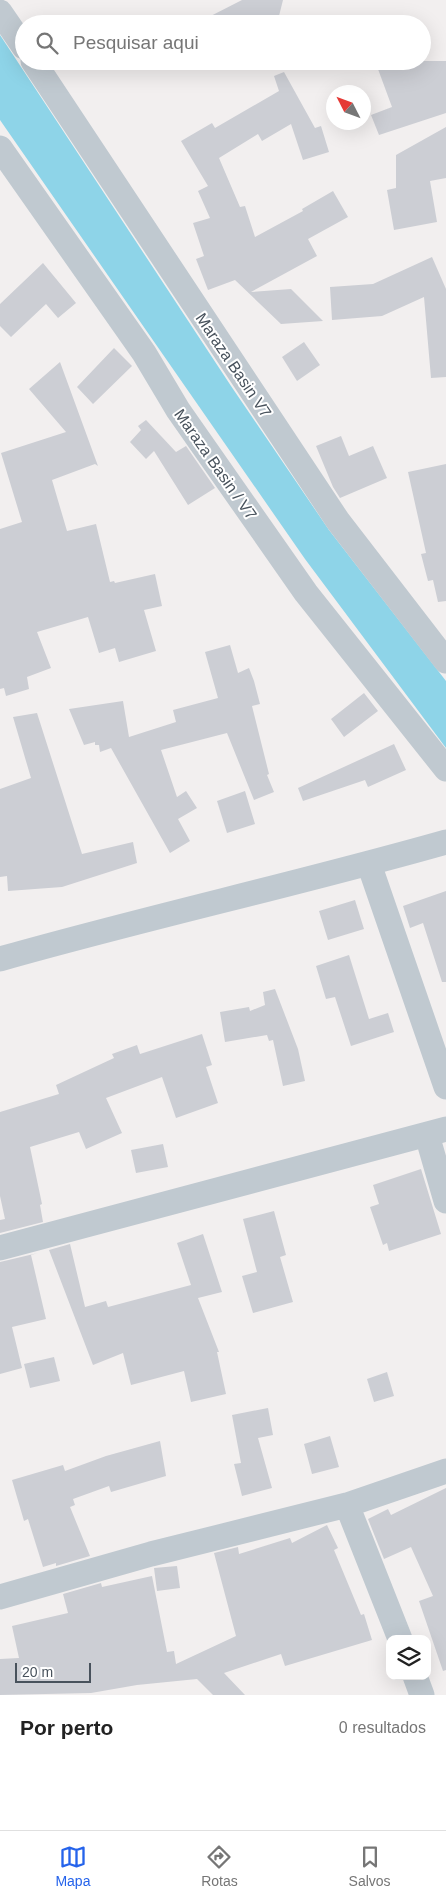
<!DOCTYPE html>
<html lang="pt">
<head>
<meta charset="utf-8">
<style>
	:root { --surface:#fff; --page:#f2f2f2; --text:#222; --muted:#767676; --line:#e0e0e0; --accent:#2563eb }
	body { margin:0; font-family:Arial,sans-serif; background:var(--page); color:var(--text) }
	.controls { position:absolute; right:15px; bottom:15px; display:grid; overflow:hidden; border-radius:10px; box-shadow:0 5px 20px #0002 }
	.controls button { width:45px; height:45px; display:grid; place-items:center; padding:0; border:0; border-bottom:1px solid var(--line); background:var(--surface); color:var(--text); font:25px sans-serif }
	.compass { position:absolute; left:326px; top:85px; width:45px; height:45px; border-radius:50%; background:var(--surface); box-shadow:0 5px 20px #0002; rotate:312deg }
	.scale { position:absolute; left:15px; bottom:12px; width:76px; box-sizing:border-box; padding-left:5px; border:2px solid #48525c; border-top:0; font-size:14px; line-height:18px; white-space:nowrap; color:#48525c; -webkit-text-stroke:4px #fff; paint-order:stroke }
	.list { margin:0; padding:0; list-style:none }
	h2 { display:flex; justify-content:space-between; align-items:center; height:65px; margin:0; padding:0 20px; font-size:21px }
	h2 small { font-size:16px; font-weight:400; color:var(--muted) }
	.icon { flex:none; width:28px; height:28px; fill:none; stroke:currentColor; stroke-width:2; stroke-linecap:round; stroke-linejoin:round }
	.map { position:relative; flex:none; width:446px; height:1695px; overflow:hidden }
	.search { position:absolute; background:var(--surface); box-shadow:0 5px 20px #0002; left:15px; right:15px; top:15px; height:55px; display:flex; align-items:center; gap:12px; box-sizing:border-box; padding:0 18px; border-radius:28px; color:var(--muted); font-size:19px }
	.sheet { height:135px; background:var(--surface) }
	nav { display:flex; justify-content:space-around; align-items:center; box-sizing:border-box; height:70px; border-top:1px solid var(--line); background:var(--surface); font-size:14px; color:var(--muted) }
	nav a { display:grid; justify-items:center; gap:2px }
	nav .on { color:var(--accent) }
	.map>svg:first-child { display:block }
	.water { fill:#8ed4e8 }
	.building { fill:#ccced4 }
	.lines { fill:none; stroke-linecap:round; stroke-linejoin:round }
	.minor { stroke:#c0c9d0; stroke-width:25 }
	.labels { text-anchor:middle; stroke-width:4; stroke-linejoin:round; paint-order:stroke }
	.street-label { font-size:16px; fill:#48525c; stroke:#fff }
</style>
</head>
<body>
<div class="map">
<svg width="446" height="1695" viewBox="0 0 446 1695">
	<rect width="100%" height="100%" fill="#f2efef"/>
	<!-- water -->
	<path class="water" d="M0,35L231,386L329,530L446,681V748L305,559L0,120Z"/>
	<!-- building -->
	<path class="building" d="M242,0H283L277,24H195Z
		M308,15L317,24H299Z
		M151,61H165L158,68Z
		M309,61H323L316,68Z
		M375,61H446V113L379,135L371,115L392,107Z
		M284,72L315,128L321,126L329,152L303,160L291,124L262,141L258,134L219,158L240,207L245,206L255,237L303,211L302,209L333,191L348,217L308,239L317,256L251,292L291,289L323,321L281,324L235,280L208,290L196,259L204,256L193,223L210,218L198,191L208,186L181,141L212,123L215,128L279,91L274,76Z
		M446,127V178L430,181L437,222L394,230L387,190L396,188V155Z
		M432,257L446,289V377L431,378L424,297L382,316L332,320L330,287L373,284Z
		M43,263L76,303L58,318L46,304L11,337L0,326V304Z
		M304,342L320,365L297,381L282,357Z
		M114,348L132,366L93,404L77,387Z
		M60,362L98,466L95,464L52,480L67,531L96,524L110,582L114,581L115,583L155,574L162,606L144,610L156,651L119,662L115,648L99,653L88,617L37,632L51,668L27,677L29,689L6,696L4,688L0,689V529L22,522L1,453L66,432L29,389Z
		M146,420L176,452L186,446L215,488L188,505L154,451L146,459L130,442L141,430L138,426Z
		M341,436L349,456L373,446L387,478L340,498L333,487L316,446Z
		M446,464V601L438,602L433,580L428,581L421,554L426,553L408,472Z
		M230,645L238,673L249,668L254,681L260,704L252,706L269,774L267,775L274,792L254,800L227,733L161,750L177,797L186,791L197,808L178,819L190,841L170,853L111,748L100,752L99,745H95V742L84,745L69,709L123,701L129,737L176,722L173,710L218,698L205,652Z
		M364,693L378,711L344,737L331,719Z
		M37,713L82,854L133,842L137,863L62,887L8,891L7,876L0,877V789L31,778L13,717Z
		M394,744L406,770L368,787L365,780L303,801L298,788Z
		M245,791L255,824L227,833L217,801Z
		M446,891V982H442L423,923L410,928L403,906Z
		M355,900L364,929L328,940L319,911Z
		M349,955L369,1019L388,1013L394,1032L351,1046L335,997L326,999L316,966Z
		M275,989L298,1049L305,1081L283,1086L273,1040L269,1041L267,1035L225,1042L220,1012L249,1007L250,1011L265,1005L263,992Z
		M202,1034L212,1065L206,1067L218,1103L176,1118L162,1077L106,1098L122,1133L86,1149L79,1132L30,1147L42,1204L40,1205L43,1222L0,1233V1220L5,1219L0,1196V1112L59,1094L56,1085L114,1058L112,1054L137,1045L140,1054Z
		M163,1144L168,1167L136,1173L131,1150Z
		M421,1169L441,1234L389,1251L387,1243L383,1245L370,1207L379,1204L373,1185Z
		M274,1211L286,1255L280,1257L293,1302L253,1313L242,1276L257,1272L243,1219Z
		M203,1234L222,1292L198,1298L219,1352H217L226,1394L191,1402L184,1371L131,1385L123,1353L93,1365L49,1250L70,1244L85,1307L106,1301L108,1307L191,1285L177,1243Z
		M38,1253L31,1255L46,1319L12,1327L22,1368L0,1374V1262Z
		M54,1357L60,1381L30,1388L24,1364Z
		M387,1372L394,1396L374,1402L367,1379Z
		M268,1408L273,1435L258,1438L272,1488L242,1496L234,1464L241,1463L232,1415Z
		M330,1436L339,1467L312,1474L304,1444Z
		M160,1441L166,1476L111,1492L109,1486L73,1499L75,1505L70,1507L90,1556L56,1566V1563L43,1567L28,1519L24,1521L12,1480L63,1465L65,1471L106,1456Z
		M446,1488V1670L443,1671L419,1601L433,1596L411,1547L384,1559L368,1519L388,1509L391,1515Z
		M327,1525L338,1548L334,1550L361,1615L364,1614L372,1640L285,1666L281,1654L224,1673L245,1695H213L197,1679L137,1685L91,1693L0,1695V1659L19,1658L12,1626L68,1613L63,1594L101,1583L102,1587L152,1576L167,1652L174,1651L176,1664L236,1636L214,1553L238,1547L239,1554L290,1538L292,1543Z
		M177,1566L180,1588L157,1591L154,1568Z"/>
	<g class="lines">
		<!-- minor -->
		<path class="minor" d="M0,12L24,47
			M33,61L338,521L446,661
			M0,148L144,353L178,410L306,593L446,769
			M369,864L446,1087
			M0,959C148,917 298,884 446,842
			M427,1135L446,1201
			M0,1248L446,1129
			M347,1505L400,1639
			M0,1597L151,1554L347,1505L446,1471
			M415,1676L422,1695"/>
	</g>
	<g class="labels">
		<!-- street labels -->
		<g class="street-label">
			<text transform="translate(234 365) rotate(56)" y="6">Maraza Basin V7</text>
			<text transform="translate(216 464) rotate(55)" y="6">Maraza Basin / V7</text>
		</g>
	</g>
</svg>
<div class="controls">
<button><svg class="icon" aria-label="layers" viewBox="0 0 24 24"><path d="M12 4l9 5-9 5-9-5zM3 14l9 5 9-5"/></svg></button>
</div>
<svg class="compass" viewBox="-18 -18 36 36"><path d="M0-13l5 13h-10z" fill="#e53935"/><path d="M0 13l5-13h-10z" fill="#767676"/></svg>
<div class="scale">20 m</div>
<div class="search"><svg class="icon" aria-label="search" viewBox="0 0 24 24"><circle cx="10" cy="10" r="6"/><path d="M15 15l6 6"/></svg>Pesquisar aqui</div>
</div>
<section class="sheet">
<h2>Por perto<small>0 resultados</small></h2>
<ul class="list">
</ul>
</section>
<nav>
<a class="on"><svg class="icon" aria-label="map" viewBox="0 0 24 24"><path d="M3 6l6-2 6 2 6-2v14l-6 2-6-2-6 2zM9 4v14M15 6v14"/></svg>Mapa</a>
<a><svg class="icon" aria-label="directions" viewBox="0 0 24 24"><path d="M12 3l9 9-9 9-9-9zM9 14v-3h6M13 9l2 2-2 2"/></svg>Rotas</a>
<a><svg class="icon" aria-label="saved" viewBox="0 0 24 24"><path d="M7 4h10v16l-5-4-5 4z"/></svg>Salvos</a>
</nav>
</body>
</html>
